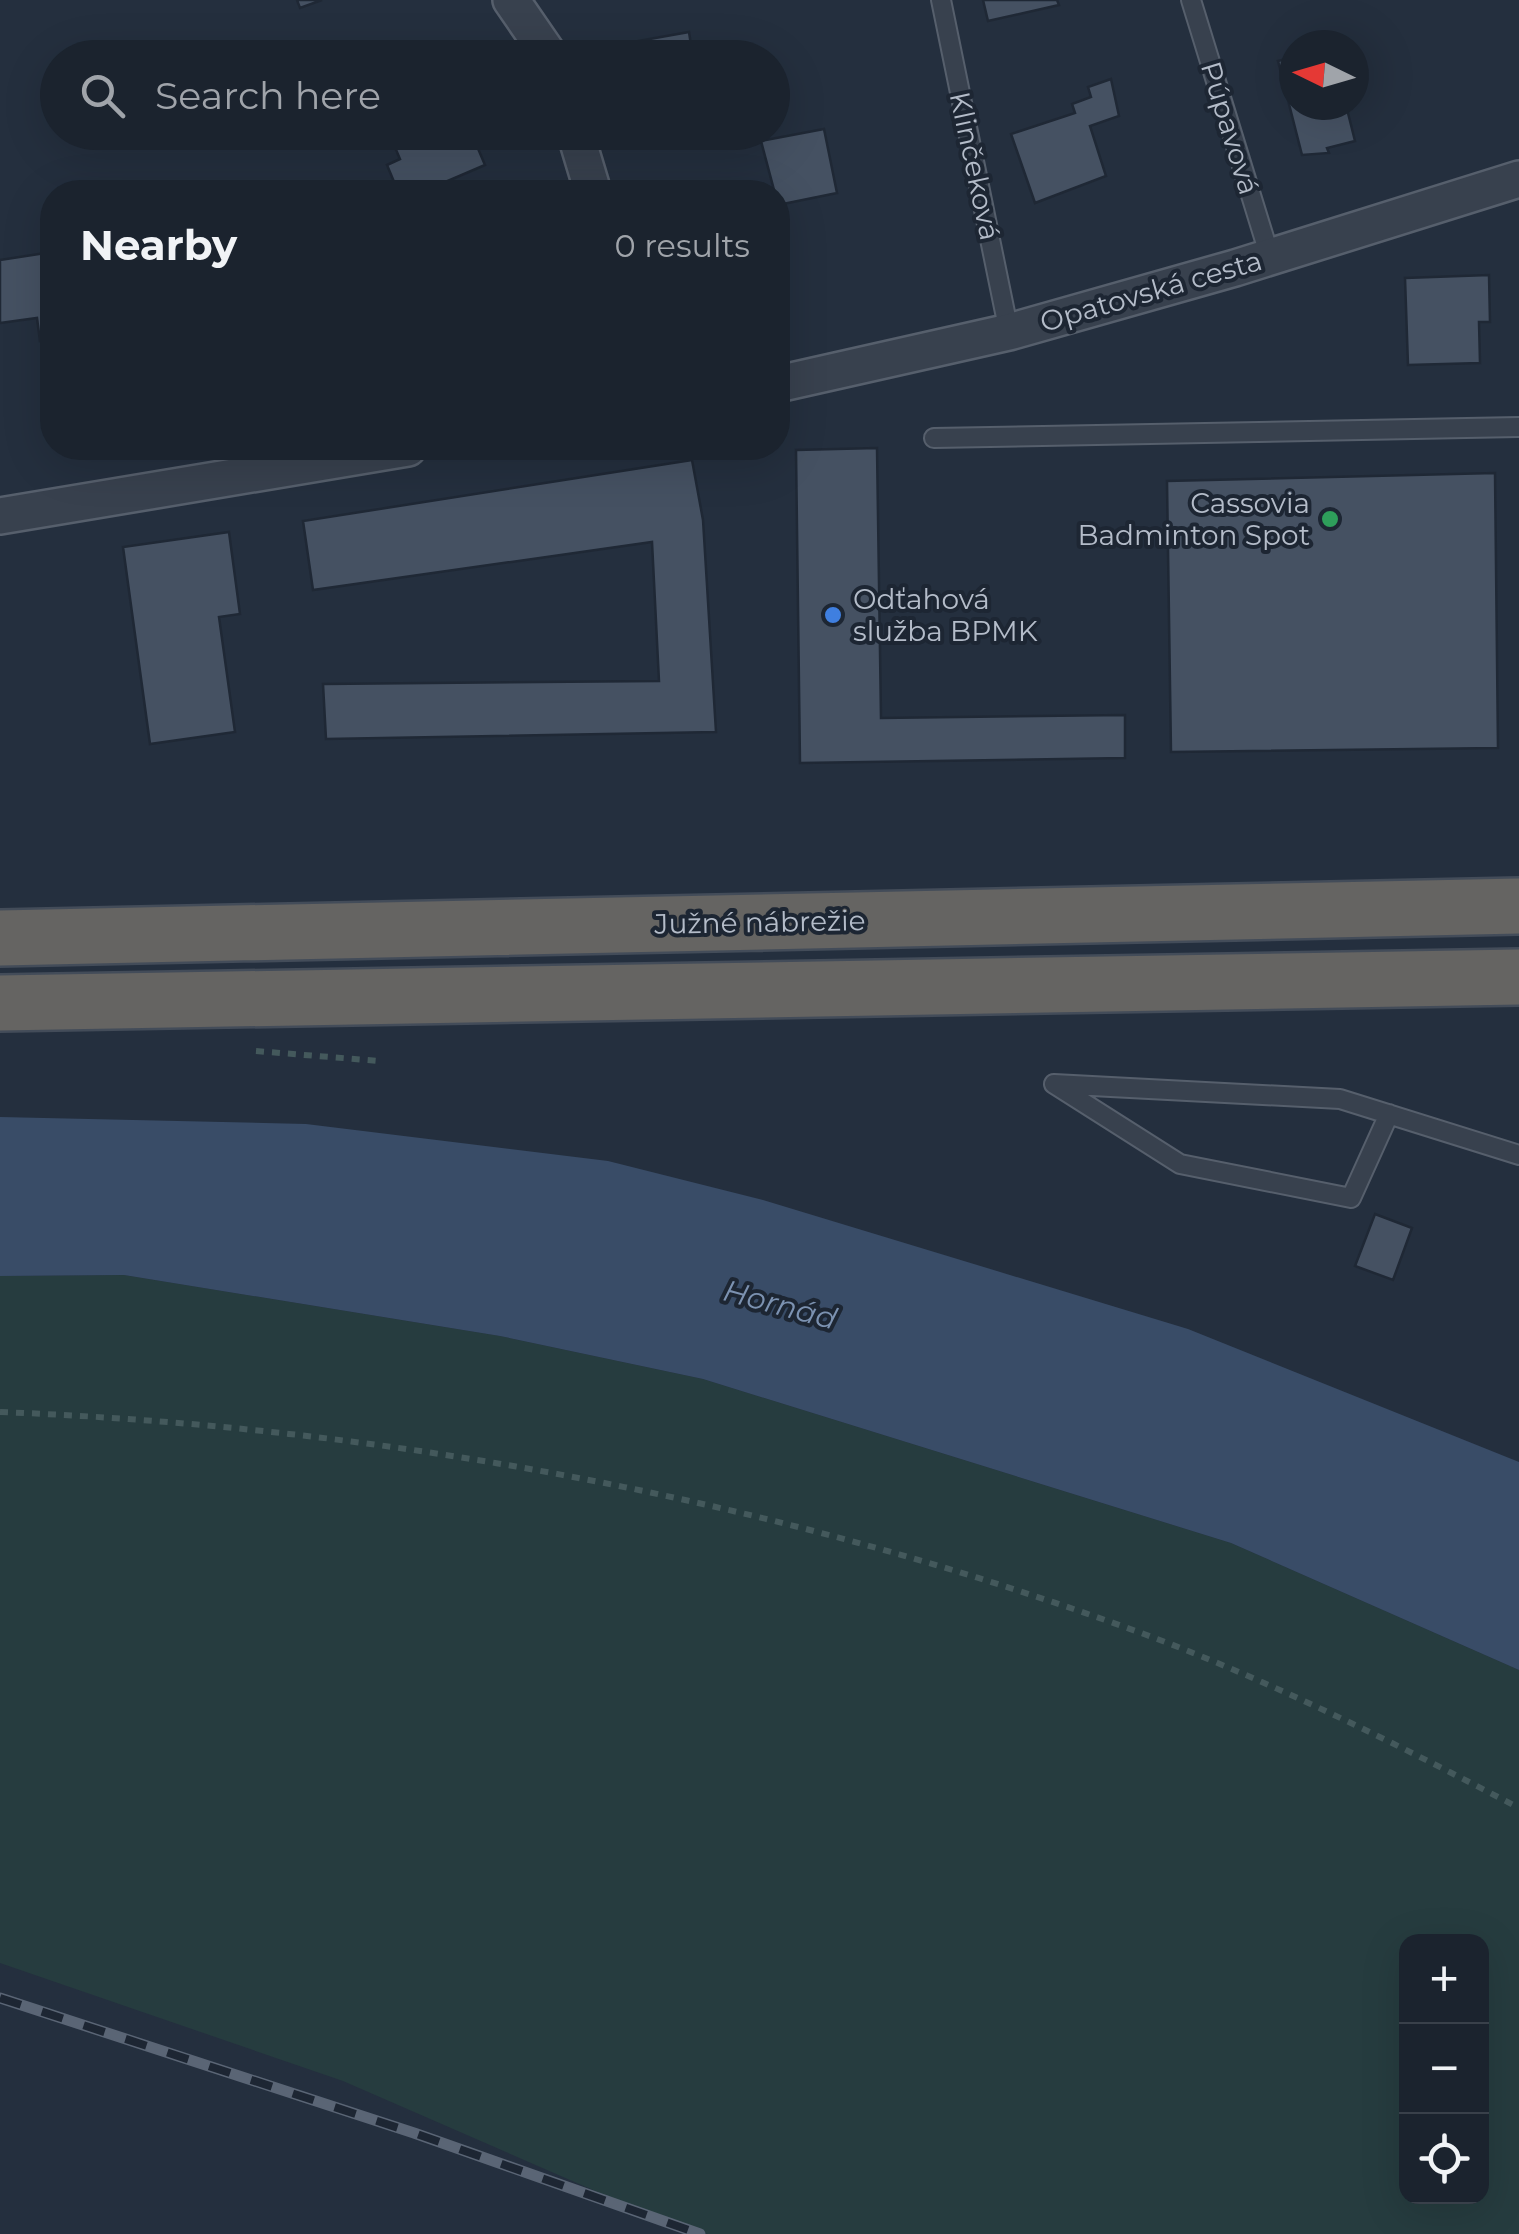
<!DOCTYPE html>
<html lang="en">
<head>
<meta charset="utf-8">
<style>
	:root { --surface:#1b232e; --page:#242b36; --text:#f1f3f6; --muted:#a0a4aa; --line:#39404a }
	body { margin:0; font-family:Montserrat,sans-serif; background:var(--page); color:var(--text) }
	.controls { position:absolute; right:30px; bottom:30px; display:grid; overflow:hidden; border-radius:20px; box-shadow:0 10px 40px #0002 }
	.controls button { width:90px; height:90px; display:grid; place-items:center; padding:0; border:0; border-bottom:2px solid var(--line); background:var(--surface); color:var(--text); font:50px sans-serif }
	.compass { position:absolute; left:1279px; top:30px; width:90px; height:90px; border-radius:50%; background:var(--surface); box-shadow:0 10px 40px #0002; rotate:275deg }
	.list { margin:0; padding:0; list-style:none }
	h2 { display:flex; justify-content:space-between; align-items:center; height:130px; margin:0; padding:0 40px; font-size:42px }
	h2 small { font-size:32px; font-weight:400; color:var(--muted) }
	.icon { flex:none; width:55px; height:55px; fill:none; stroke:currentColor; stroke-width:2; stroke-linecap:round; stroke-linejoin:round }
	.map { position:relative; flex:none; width:1519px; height:2234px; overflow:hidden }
	.search { position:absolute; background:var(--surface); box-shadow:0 10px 40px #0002; left:40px; top:40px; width:750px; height:110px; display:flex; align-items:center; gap:25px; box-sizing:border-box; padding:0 35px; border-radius:55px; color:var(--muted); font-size:38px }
	.panel { position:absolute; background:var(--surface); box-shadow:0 10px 40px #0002; left:40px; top:180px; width:750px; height:280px; border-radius:40px }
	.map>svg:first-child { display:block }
	.green { fill:#263c3f; fill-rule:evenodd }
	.water { fill:#394c67 }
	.building { fill:#455162; stroke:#1f2835; stroke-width:2.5 }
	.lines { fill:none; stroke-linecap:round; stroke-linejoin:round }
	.service-casing { stroke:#565f6c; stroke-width:22 }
	.minor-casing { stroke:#565f6c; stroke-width:40 }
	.trunk-casing { stroke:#434c59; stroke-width:60 }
	.path { stroke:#44595c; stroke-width:6; stroke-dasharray:8 8; stroke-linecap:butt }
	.service { stroke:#38414e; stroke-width:18 }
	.minor { stroke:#38414e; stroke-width:35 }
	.trunk { stroke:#656462; stroke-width:55 }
	.rail-casing { stroke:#5a6575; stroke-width:11 }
	.rail { stroke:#1d2633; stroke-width:8; stroke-dasharray:22; stroke-linecap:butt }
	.leisure-dot { fill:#2e9e5b; stroke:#1d2633; stroke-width:4 }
	.shop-dot { fill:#3f7fe0; stroke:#1d2633; stroke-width:4 }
	.labels { text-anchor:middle; stroke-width:8; stroke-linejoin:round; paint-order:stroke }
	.street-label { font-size:28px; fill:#b4bcc9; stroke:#1d2633 }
	.poi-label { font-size:28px; fill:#b4bcc9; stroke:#1d2633; text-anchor:end }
	.water-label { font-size:30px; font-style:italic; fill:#7c92b1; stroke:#1d2633 }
</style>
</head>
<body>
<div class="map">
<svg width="1519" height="2234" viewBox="0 0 1519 2234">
	<rect width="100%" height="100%" fill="#242f3e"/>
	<!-- green -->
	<path class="green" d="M124,1275L500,1336L703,1379L1231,1543L1519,1670V2234H708L678,2227L343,2081L0,1963V1276ZM1406,1942H1482V2196H1406Z"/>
	<!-- water -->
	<path class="water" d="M0,1117L306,1124L608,1161L763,1200L1188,1329L1519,1462V1670L1231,1543L703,1379L500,1336L124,1275L0,1276Z"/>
	<!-- building -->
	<path class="building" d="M297,0H322L300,8Z
		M983,0H1057L1059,5L988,21Z
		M689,32L693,58H618L616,45Z
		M1294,57V105H1346L1355,141L1327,148L1329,153L1302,155L1278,61Z
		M1111,79L1119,116L1090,126L1106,176L1035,203L1011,134L1075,113L1072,104L1091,97L1088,87Z
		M824,129L837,193L778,205L761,141Z
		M422,132H471L485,165L422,192H415L410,183L397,189L387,165L400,159L394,145Z
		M52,252V339L40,341L37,318L0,323V260Z
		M1489,275L1490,322H1479L1480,363L1408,365L1405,278Z
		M877,448L881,718L1125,715V758L800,763L796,450Z
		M692,460L703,520L716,732L326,739L323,684L659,681L652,542L313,590L303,521Z
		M1495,473L1498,748L1171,752L1167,481Z
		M229,532L240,614L219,617L235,732L150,744L123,547Z
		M1375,1214L1412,1228L1393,1280L1355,1266Z"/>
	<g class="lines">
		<defs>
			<path id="service" d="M941,0L1009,332
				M1191,0L1270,257
				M934,438L1519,427
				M1389,1114L1351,1198L1180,1164L1054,1084L1340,1099L1519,1155"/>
			<path id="minor" d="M511,0L551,58
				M575,132L593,192
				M778,384L1009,332L1235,268L1519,179
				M0,516L408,448"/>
			<path id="trunk" d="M0,938L1519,906
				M0,1003L1519,977"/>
		</defs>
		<!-- service casing -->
		<use href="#service" class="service-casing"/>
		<!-- minor casing -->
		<use href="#minor" class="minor-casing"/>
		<!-- trunk casing -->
		<use href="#trunk" class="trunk-casing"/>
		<!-- path -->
		<path class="path" d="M256,1051L379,1061
			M0,1412C389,1427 778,1500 1144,1634C1273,1682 1397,1744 1519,1808"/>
		<!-- service -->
		<use href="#service" class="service"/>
		<!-- minor -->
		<use href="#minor" class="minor"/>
		<!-- trunk -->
		<use href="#trunk" class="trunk"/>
		<defs>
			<path id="rail" d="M0,1998L414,2133L700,2234"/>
		</defs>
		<!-- rail casing -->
		<use href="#rail" class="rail-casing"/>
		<!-- rail -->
		<use href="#rail" class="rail"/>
	</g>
	<!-- markers -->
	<circle class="leisure-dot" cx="1330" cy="519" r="10"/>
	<circle class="shop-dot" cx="833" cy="615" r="10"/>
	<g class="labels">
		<!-- street labels -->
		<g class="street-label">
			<text transform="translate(1230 128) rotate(73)" y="10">Púpavová</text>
			<text transform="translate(975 166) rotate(78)" y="10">Klinčeková</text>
			<text transform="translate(1151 291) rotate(-16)" y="10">Opatovská cesta</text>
			<text transform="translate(760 922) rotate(-1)" y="10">Južné nábrežie</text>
		</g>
		<!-- poi labels -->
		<g class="poi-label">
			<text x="1310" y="513">Cassovia<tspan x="1310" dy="32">Badminton Spot</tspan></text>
			<text x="853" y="609" text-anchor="start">Odťahová<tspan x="853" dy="32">služba BPMK</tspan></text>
		</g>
		<!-- water labels -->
		<g class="water-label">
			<text transform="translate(780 1305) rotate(15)" y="10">Hornád</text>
		</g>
	</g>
</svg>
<div class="controls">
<button>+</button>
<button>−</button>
<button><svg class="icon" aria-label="locate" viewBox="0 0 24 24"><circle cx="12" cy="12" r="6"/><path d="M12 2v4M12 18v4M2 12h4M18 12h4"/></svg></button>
</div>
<svg class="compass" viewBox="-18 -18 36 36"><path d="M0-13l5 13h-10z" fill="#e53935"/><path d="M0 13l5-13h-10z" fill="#a0a4aa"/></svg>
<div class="search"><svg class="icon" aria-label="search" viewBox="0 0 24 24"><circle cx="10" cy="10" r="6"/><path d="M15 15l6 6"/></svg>Search here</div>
<section class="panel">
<h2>Nearby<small>0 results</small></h2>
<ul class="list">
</ul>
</section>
</div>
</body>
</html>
